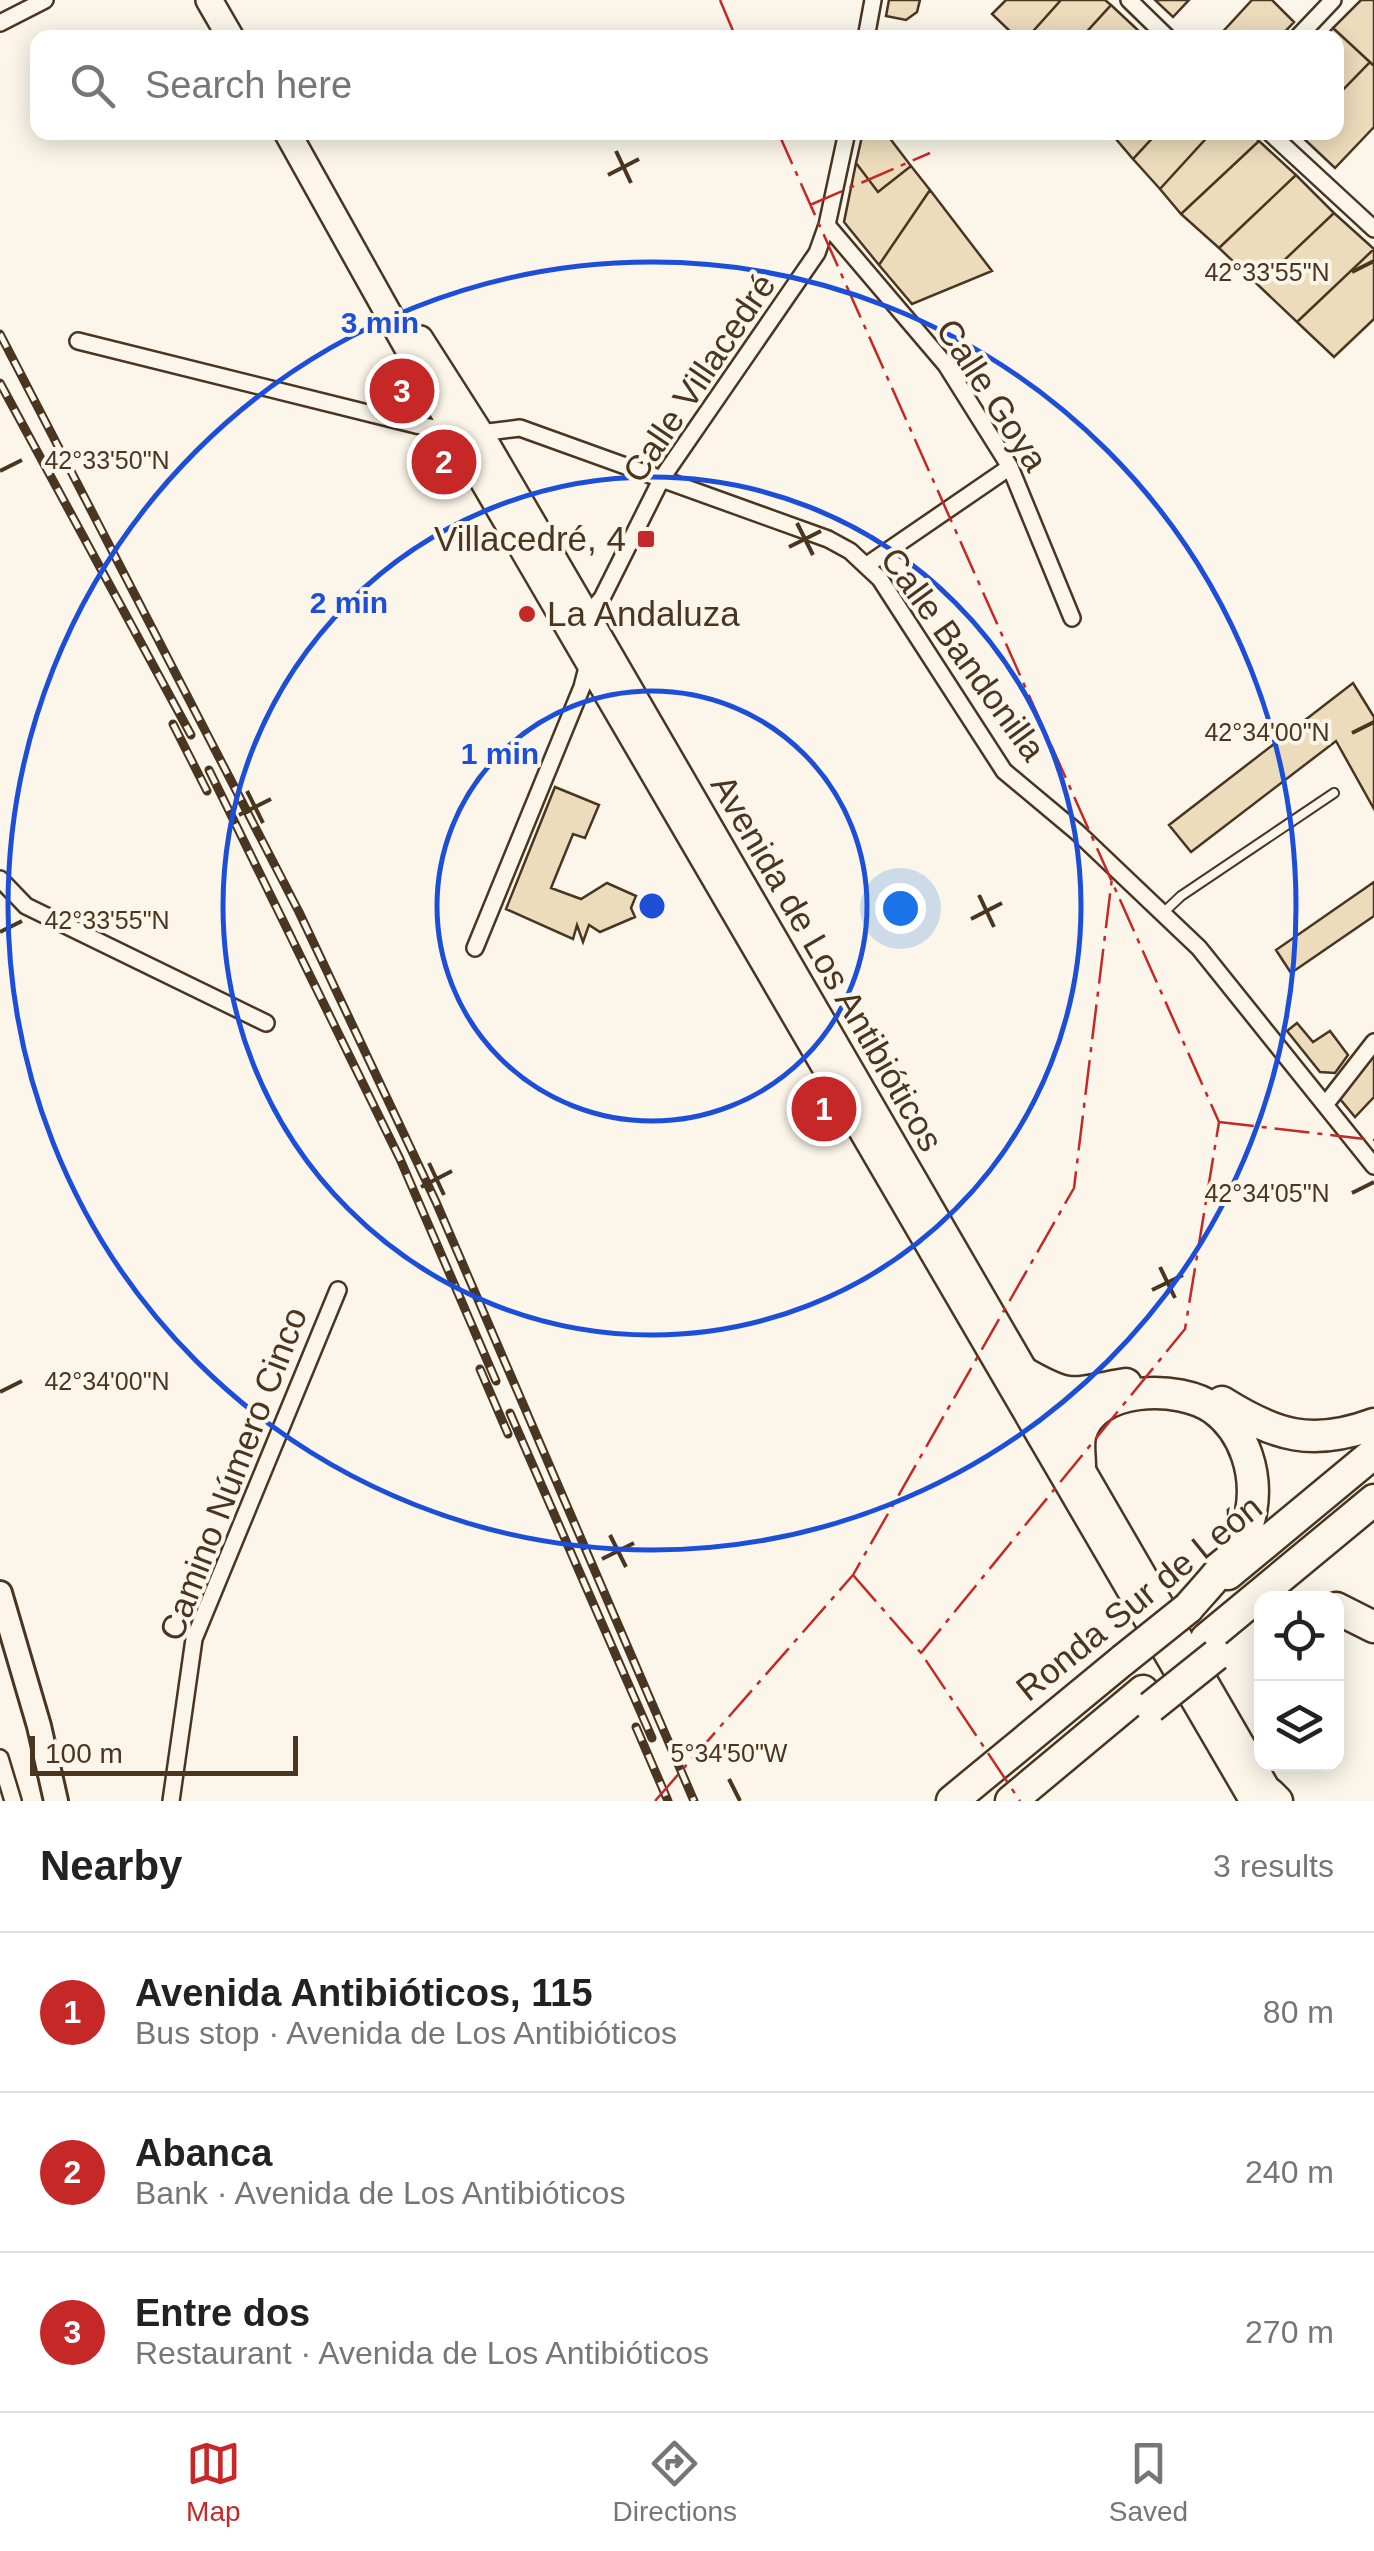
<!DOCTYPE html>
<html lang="en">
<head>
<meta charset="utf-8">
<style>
	:root { --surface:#fff; --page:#f6f6f6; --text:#222; --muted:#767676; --line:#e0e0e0; --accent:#c62828 }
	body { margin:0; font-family:Helvetica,sans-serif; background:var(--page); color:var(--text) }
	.controls { position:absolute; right:30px; bottom:30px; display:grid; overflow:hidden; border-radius:20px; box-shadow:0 5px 25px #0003 }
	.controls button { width:90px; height:90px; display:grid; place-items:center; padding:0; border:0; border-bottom:2px solid var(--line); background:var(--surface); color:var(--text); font:50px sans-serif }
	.scale { position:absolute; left:30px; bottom:25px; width:268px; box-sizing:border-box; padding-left:10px; border:5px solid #4a3520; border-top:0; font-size:28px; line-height:35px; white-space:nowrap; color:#4a3520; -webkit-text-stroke:8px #fbf6e9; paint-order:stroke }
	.you { position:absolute; left:900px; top:908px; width:35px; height:35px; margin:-25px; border:8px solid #fff; border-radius:50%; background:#1a73e8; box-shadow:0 0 0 15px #1a73e833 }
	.badge { display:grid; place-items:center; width:65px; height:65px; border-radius:50%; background:var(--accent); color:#fff; font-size:32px; font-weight:700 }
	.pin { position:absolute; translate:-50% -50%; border:5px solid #fff; box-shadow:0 2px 10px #0006 }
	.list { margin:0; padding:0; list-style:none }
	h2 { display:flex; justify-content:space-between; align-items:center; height:130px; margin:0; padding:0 40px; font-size:42px }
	h2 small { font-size:32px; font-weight:400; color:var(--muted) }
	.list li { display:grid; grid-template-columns:65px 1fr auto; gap:30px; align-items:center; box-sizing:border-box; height:160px; padding:0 40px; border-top:2px solid var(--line) }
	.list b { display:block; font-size:38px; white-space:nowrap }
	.list p { margin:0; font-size:32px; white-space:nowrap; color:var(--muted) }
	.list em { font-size:32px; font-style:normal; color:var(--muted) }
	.icon { flex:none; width:55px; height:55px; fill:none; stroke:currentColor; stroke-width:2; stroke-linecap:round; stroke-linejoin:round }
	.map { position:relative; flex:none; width:1374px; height:1801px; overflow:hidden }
	.search { position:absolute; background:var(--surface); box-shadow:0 5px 25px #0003; left:30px; right:30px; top:30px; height:110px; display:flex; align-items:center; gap:25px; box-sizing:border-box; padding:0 35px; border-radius:20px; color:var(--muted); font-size:38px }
	.sheet { height:610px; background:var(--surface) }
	nav { display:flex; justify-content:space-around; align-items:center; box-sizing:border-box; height:140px; border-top:2px solid var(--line); background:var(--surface); font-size:28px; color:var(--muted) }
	nav a { display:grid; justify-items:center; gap:5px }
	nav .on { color:var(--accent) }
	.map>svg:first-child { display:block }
	.building { fill:#ecdcbc; stroke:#4a3520; stroke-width:2.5 }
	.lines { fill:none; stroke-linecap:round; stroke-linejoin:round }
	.lane-casing { stroke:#4a3520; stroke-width:12 }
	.street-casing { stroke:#4a3520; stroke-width:20 }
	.secondary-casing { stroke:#4a3520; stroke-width:28 }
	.primary-casing { stroke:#4a3520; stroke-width:30 }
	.highway-casing { stroke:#4a3520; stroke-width:35 }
	.lane { stroke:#fbf6e9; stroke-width:8 }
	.street { stroke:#fbf6e9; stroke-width:15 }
	.secondary { stroke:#fbf6e9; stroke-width:22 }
	.primary { stroke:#fbf6e9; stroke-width:25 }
	.highway { stroke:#fbf6e9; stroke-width:30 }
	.rail-casing { stroke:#4a3520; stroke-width:9 }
	.rail { stroke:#fbf6e9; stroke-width:5; stroke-dasharray:15; stroke-linecap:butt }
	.highway-bridge-casing { stroke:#4a3520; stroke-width:35; stroke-linecap:butt }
	.highway-bridge { stroke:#fbf6e9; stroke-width:30 }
	.power { stroke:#c62828; stroke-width:2.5; stroke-dasharray:35 8 5 8; stroke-linecap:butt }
	.ticks { fill:none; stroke:#4a3520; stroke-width:4 }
	.ring { fill:none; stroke:#1d4ed8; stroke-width:5 }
	.poi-dot { fill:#c62828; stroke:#fbf6e9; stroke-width:4 }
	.labels { text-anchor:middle; stroke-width:8; stroke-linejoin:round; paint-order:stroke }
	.street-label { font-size:35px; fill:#4a3520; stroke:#fbf6e9 }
	.poi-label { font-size:35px; fill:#4a3520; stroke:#fbf6e9; text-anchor:end }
	.ticks-label { font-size:25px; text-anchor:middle; fill:#4a3520; stroke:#fbf6e9; stroke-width:8; stroke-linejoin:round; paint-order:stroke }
	.centre { fill:#1d4ed8; stroke:#fbf6e9; stroke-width:5 }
	.ring-label { font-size:30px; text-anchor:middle; font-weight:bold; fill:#1d4ed8; stroke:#fbf6e9; stroke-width:8; stroke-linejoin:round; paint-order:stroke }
</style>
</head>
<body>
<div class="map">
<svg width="1374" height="1801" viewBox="0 0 1374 1801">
	<rect width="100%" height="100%" fill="#fbf6e9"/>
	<!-- building -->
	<path class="building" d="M889,0H920L917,12L906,20L886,16Z
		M1006,0H1061L1027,38H1017L992,14Z
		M1061,0H1105L1111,5L1081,38H1027Z
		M1155,0H1189L1173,17Z
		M1252,0H1272L1294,22L1279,38H1217Z
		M1361,0H1374V66L1333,28Z
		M1111,5L1141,33L1136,38H1081Z
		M1333,28L1370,62L1336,97V38H1324Z
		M1370,62L1374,66V127L1335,168L1301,136L1304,132H1336V97Z
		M863,132H885L911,166L878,192L856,163Z
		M1110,132H1158L1133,159Z
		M1158,132H1212L1160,189L1133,159Z
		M1212,132H1250L1259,141L1181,214L1160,189Z
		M1259,141L1296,175L1219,248L1181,214Z
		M856,163L878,192L911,166L930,190L879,265L844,222Z
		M1296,175L1334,213L1258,285L1219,248Z
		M930,190L992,271L912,304L879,265Z
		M1334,213L1374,249L1297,322L1258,285Z
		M1374,249V319L1334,357L1297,322Z
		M1353,683L1374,717V809L1336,741L1191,852L1169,825Z
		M555,787L599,805L585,838L573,834L551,888L581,899L607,883L636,896L631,908L635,917L600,932L589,925L583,942L577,925L573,939L506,909Z
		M1374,882V916L1291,973L1276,950Z
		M1297,1023L1313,1042L1330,1031L1348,1055L1335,1073L1320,1072L1287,1031Z
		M1374,1056V1097L1355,1117L1340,1099Z"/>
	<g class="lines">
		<defs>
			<path id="lane" d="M1163,913L1181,896L1334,793"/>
			<path id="street" d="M1129,0L1168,38
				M0,23L45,0
				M866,38L873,0
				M1297,38L1333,0
				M1269,132L1374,229
				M827,225L946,365L1010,467L1072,618
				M78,341L416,425L454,431
				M480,433L520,428L828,539L850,551L880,579L1004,771L1077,832L1199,948L1374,1166
				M867,565L1010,467
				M587,616L602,598L662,478L817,253L827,225L847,132
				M0,879L26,906L266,1023
				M475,948L582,687L589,660
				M1325,1105L1374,1042
				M0,1758L13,1801
				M171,1801L194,1639L338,1290"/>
			<path id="secondary" d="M0,1593L39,1726L56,1801"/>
			<path id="primary" d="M209,0L231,38
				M287,132L454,431L1253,1801
				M420,339L480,433L587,616L1274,1801"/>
			<path id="highway" d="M1026,1374C1075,1402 1075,1392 1126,1384
				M1075,1395L1064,1402L1052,1418L1073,1421L1089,1417
				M1222,1402C1276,1436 1312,1447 1374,1424
				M1080,1467C1080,1457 1078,1445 1080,1436C1092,1385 1180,1384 1214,1409C1245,1432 1258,1474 1251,1512C1244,1550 1212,1580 1188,1608
				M1228,1574L1374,1453
				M1336,1608L1374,1627
				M1206,1639L1374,1500
				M1270,1794L1277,1801
				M952,1801L1123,1660
				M1011,1801L1143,1691"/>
		</defs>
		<!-- lane casing -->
		<use href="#lane" class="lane-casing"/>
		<!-- street casing -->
		<use href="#street" class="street-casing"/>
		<!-- secondary casing -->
		<use href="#secondary" class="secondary-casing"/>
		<!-- primary casing -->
		<use href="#primary" class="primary-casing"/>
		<!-- highway casing -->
		<use href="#highway" class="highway-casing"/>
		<!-- lane -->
		<use href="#lane" class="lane"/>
		<!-- street -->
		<use href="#street" class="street"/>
		<!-- secondary -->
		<use href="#secondary" class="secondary"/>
		<!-- primary -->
		<use href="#primary" class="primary"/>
		<!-- highway -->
		<use href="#highway" class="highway"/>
		<defs>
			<path id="rail" d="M0,334L299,912L436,1202L694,1801
				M0,383L191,735
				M173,724L207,791
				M209,770L400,1159L496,1381
				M480,1369L508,1434
				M510,1413L652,1738
				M636,1727L668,1801"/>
		</defs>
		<!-- rail casing -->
		<use href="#rail" class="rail-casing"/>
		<!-- rail -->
		<use href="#rail" class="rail"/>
		<defs>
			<path id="highway-bridge" d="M1123,1660L1188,1608
				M1151,1707L1216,1655"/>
		</defs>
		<!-- highway-bridge casing -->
		<use href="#highway-bridge" class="highway-bridge-casing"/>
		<!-- highway-bridge -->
		<use href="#highway-bridge" class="highway-bridge"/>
		<!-- power -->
		<path class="power" d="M720,0L736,38
			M778,132L1219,1122L1185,1329L921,1653
			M810,205L930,153
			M1219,1122L1374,1140
			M853,1575L921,1653L1020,1801
			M655,1801L853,1575L1074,1188L1112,878"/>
	</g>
	<!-- ticks -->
	<path class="ticks" d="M616,151L631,183M608,175L639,159M1352,272L1374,261M0,471L22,460M797,523L813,555M789,547L821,531M1352,733L1374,722M247,791L263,823M239,815L271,799M979,895L994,927M971,919L1002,903M0,932L22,921M429,1163L444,1195M421,1187L452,1171M1352,1193L1374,1182M1160,1267L1175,1298M1152,1290L1183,1275M0,1392L22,1381M610,1535L626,1567M602,1559L634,1543M729,1779L740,1801"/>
	<!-- distance rings -->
	<g class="ring">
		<circle cx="652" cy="906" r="215"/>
		<circle cx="652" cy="906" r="429"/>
		<circle cx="652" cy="906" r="644"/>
	</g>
	<!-- markers -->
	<g class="poi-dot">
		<rect x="636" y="529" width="20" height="20" rx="5"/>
		<circle cx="527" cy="614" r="10"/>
	</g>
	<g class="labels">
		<!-- street labels -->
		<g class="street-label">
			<text transform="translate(699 378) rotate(-56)" y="12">Calle Villacedré</text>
			<text transform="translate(992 395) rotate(57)" y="12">Calle Goya</text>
			<text transform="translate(963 654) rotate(54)" y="12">Calle Bandonilla</text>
			<text transform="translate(827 963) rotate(60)" y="12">Avenida de Los Antibióticos</text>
			<text transform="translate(233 1474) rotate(-69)" y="12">Camino Número Cinco</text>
			<text transform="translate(1139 1598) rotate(-39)" y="12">Ronda Sur de León</text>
		</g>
		<!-- poi labels -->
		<g class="poi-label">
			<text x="626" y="551">Villacedré, 4</text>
			<text x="547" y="626" text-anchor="start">La Andaluza</text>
		</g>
	</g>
	<g class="ticks-label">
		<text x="1267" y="281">42°33'55"N</text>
		<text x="107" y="469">42°33'50"N</text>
		<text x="1267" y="741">42°34'00"N</text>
		<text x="107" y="929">42°33'55"N</text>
		<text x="1267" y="1202">42°34'05"N</text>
		<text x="107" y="1390">42°34'00"N</text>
		<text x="729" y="1762">5°34'50"W</text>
	</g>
	<circle cx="652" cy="906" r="15" class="centre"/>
	<g class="ring-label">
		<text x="380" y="333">3 min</text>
		<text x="349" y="613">2 min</text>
		<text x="500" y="764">1 min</text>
	</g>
</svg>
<div class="controls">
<button><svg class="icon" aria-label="locate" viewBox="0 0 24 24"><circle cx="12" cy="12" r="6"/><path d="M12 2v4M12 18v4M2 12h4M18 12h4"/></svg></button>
<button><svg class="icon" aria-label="layers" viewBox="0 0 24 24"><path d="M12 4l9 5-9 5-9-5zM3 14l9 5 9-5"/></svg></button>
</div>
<div class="scale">100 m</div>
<div class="you"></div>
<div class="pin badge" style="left:824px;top:1109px">1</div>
<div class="pin badge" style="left:444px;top:462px">2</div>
<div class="pin badge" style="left:402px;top:391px">3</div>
<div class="search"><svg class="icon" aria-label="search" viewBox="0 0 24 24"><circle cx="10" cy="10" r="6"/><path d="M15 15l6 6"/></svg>Search here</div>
</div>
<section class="sheet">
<h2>Nearby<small>3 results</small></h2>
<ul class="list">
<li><span class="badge">1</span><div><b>Avenida Antibióticos, 115</b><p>Bus stop · Avenida de Los Antibióticos</p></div><em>80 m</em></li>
<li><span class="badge">2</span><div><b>Abanca</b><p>Bank · Avenida de Los Antibióticos</p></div><em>240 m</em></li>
<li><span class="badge">3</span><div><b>Entre dos</b><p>Restaurant · Avenida de Los Antibióticos</p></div><em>270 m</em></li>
</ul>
</section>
<nav>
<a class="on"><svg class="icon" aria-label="map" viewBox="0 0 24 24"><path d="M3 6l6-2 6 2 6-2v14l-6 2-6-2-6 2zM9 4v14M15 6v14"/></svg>Map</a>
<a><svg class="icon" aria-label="directions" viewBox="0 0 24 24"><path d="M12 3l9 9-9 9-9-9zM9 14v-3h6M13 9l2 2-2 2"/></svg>Directions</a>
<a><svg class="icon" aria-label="saved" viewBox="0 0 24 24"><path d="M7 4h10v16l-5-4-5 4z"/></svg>Saved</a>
</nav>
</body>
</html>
